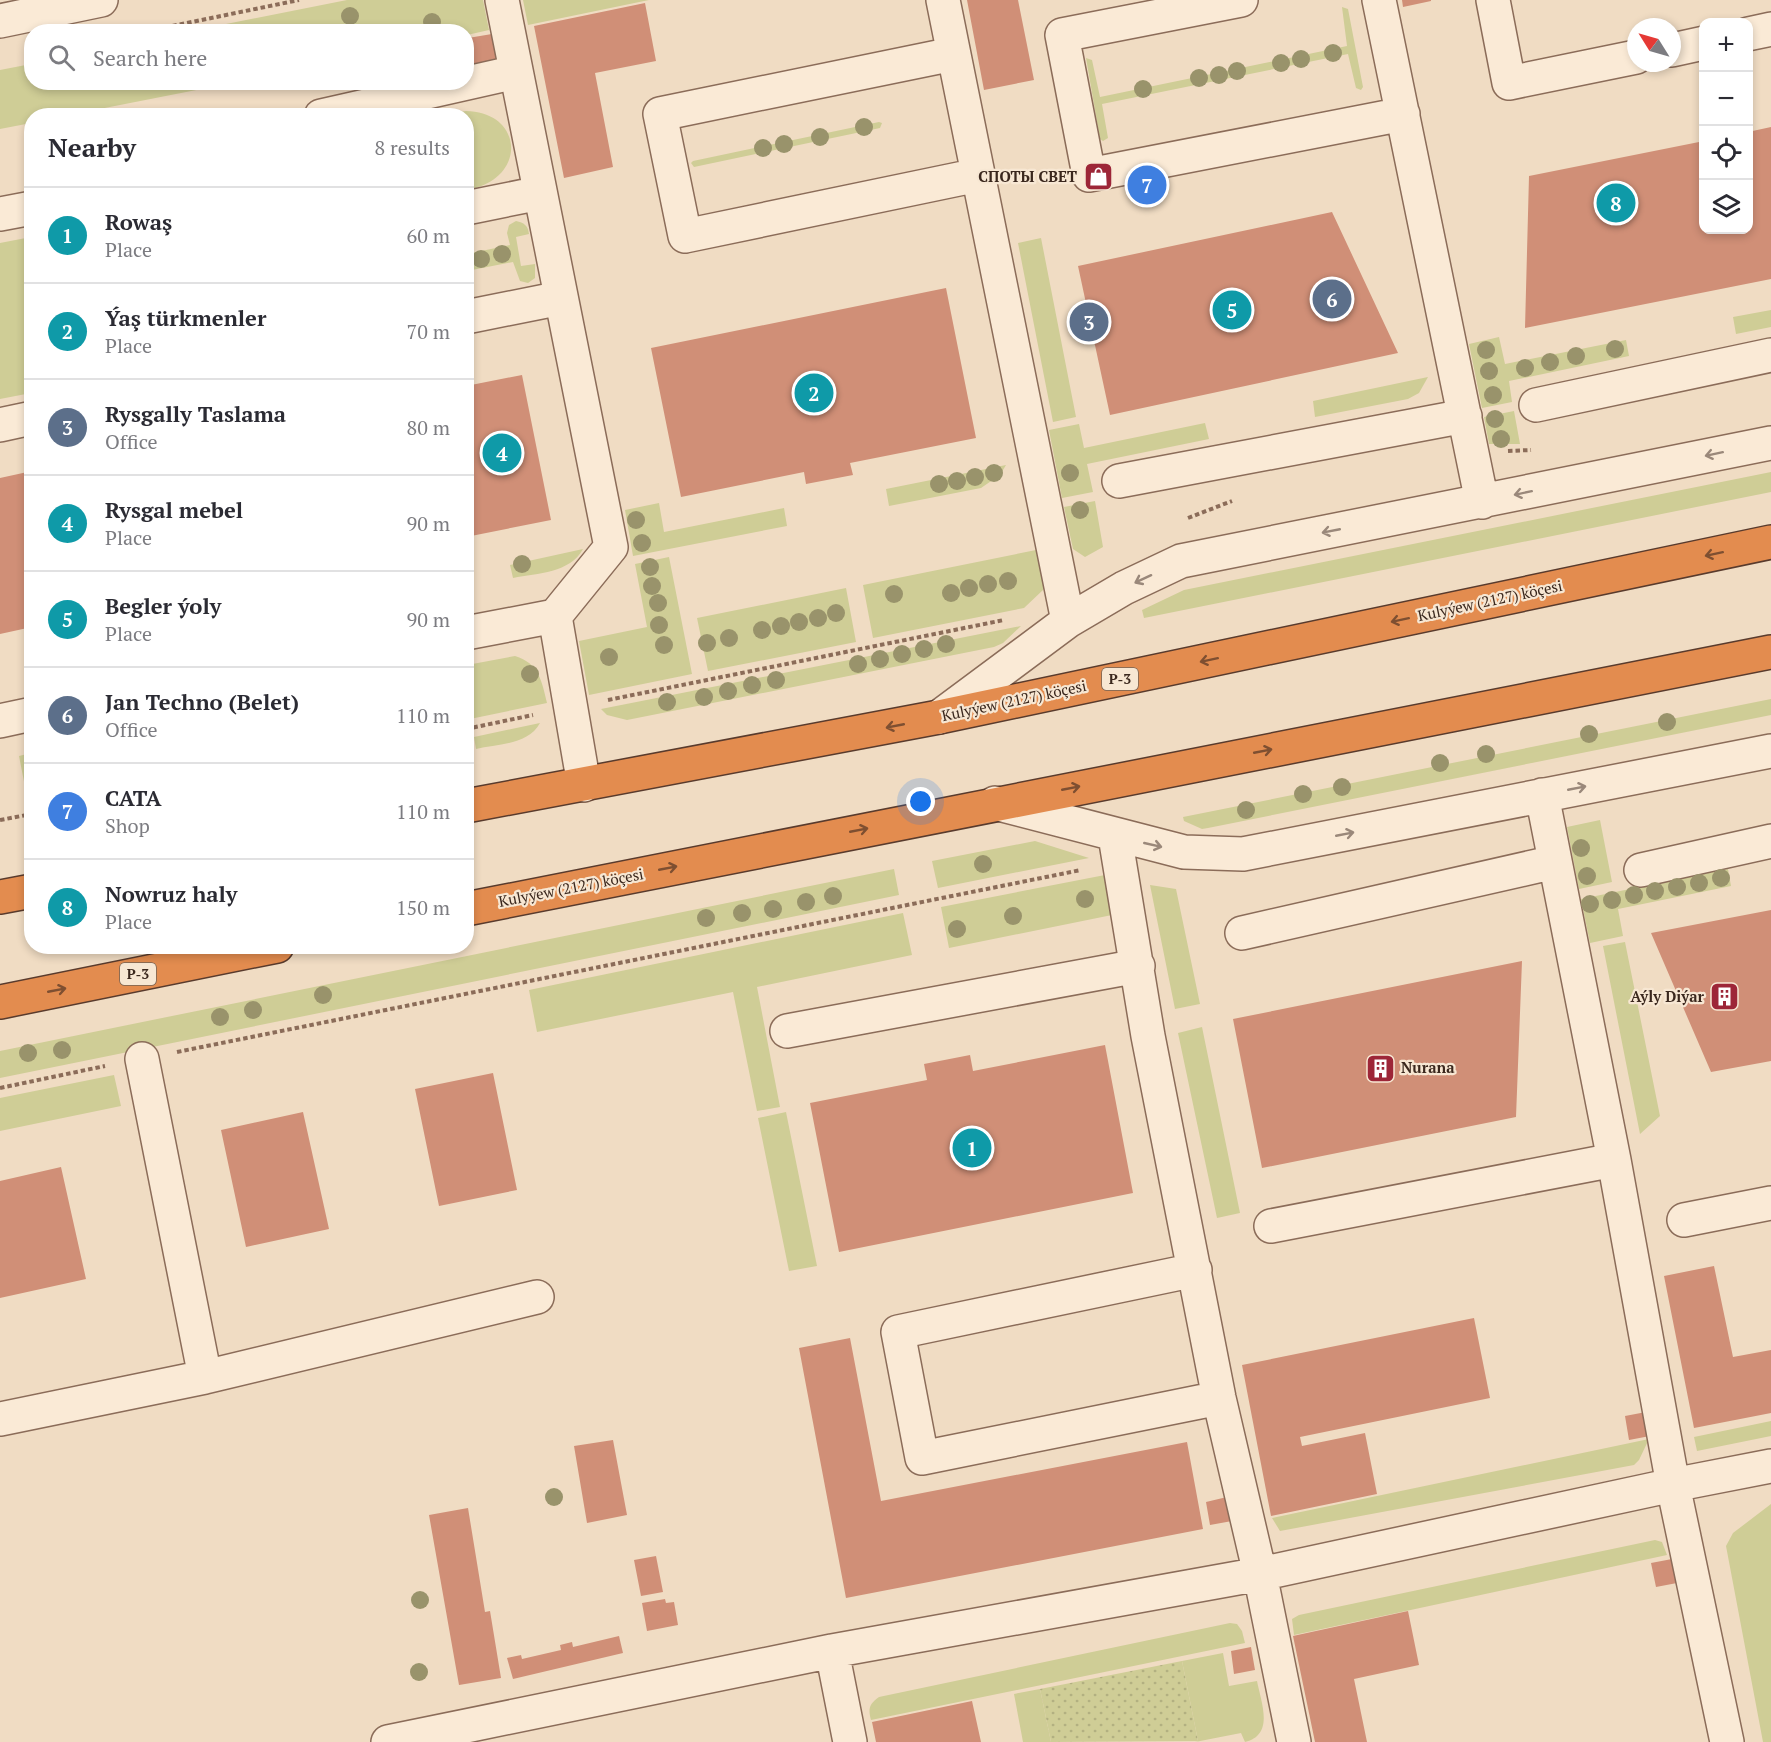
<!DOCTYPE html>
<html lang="en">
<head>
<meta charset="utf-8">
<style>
	:root { --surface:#fff; --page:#f2f2f3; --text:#2b2b33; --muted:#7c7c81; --line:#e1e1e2; --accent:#9d2638 }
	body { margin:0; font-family:"PT Serif",serif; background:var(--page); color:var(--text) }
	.controls { position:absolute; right:18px; top:18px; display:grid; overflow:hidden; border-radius:12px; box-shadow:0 3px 9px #0003 }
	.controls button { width:54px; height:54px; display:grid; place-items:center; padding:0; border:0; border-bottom:2px solid var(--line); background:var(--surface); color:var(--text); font:30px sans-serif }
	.compass { position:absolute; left:1627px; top:18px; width:54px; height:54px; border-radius:50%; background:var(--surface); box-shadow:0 3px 9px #0003; rotate:307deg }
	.you { position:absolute; left:921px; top:802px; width:21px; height:21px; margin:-15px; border:4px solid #fff; border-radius:50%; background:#1a73e8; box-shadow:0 0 0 9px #1a73e833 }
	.badge { display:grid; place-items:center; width:39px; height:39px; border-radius:50%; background:var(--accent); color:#fff; font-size:20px; font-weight:700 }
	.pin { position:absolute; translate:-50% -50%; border:3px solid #fff; box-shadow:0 2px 6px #0006 }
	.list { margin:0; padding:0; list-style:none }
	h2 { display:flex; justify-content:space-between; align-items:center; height:78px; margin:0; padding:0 24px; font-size:26px }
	h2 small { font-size:20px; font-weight:400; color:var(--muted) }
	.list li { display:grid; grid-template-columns:39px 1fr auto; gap:18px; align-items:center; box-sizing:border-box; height:96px; padding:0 24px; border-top:2px solid var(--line) }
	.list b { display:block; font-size:22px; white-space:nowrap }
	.list p { margin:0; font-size:20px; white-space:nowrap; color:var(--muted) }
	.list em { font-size:20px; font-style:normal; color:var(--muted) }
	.icon { flex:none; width:33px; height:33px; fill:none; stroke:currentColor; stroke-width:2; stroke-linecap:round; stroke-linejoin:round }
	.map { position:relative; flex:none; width:1771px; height:1742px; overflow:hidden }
	.search { position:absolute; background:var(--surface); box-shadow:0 3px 9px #0003; left:24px; top:24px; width:450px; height:66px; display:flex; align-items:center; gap:15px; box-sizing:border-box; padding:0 21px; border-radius:24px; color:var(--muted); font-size:22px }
	.panel { position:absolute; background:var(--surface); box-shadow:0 3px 9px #0003; left:24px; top:108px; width:450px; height:846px; border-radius:24px }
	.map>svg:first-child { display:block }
	.green { fill:#cfcd96 }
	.park { fill:url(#park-dots) }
	.building { fill:#d08f77 }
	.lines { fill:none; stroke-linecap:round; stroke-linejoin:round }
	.minor-casing { stroke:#8b6c59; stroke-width:36 }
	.highway-casing { stroke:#593b2d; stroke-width:36 }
	.path { stroke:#8b6c59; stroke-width:4; stroke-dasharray:4.5 3; stroke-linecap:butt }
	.minor { stroke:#faead6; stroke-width:33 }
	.highway { stroke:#e38c4f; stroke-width:33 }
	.tree { fill:#99936b }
	.oneway { stroke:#9a887a }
	.oneway2 { stroke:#7e4f31 }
	.labels { text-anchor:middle; stroke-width:4.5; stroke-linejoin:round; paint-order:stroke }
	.shield { fill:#f7e7d3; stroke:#736154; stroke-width:1.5 }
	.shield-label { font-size:14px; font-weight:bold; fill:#3a271d }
	.poi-label { font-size:15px; font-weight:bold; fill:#3a271d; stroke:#f7e7d3; text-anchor:end }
	.street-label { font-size:15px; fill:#3a271d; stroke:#f7e7d3 }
</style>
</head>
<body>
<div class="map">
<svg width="1771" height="1742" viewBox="0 0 1771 1742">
	<defs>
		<pattern id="park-dots" width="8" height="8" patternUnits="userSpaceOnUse" patternTransform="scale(1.5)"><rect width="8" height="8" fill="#cfcd96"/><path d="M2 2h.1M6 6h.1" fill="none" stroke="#b2b081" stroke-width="1.8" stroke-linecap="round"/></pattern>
	</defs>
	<rect width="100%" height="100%" fill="#f0dcc3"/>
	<!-- green -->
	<path class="green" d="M347,0H483L489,30L467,35L466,32L191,31Z
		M523,0H649L528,25Z
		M1342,7L1348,9L1363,87L1361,90L1356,88L1348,54L1102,104L1108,138L1103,141L1100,139L1086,58L1092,60L1100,97L1347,46Z
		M31,64L32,82L232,83L69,115L32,116L31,123L0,129V70Z
		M466,111C524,112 528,179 467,190L466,116L439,115Z
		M879,122L882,123L880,128L694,167L691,163L693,161Z
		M516,221C524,223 528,225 529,234L516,237L521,266L535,264V278L528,283L520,281L513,262L467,271V254L510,245L507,233L509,225Z
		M31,237V393L0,399V243Z
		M1041,238L1076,417L1053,422L1018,243Z
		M1771,310V327L1736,334L1733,317Z
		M1499,337L1505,364L1626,340L1629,356L1509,381L1512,402L1482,408L1469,344Z
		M1428,377L1419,393L1408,399L1315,417L1313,401Z
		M1514,411L1520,444H1489L1484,417Z
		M1205,423L1209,439L1087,464L1093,492L1062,498L1049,430L1079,424L1084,448Z
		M1006,465L1000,475L981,488L889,506L886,489Z
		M1771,472V492L1144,618L1142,610L1184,590Z
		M1095,501L1103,547L1085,557L1073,549L1064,507Z
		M659,503L664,532L784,508L787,526L633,556L625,510Z
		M583,549C570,573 538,573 513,578L510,565Z
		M1041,549L1047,580L1043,590L1024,608L873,638L863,585Z
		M669,557L692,674L589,695L579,641L647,627L635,564Z
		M846,588L856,642L708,671L697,618Z
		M1021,626L1003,643L994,647L627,720L607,715L601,709Z
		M515,656C539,663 542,682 547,703L470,719L467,700V665Z
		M1771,699V715L1208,828L1202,829L1184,821L1183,817Z
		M540,723C528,745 498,744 476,749L474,737Z
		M31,753V806L29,807L19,756Z
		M1600,820L1612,882L1579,889L1567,827Z
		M1035,841L1089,858L938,888L932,861Z
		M894,869L899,895L0,1078V1051Z
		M1728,869L1731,886L1618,909L1623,936L1590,943L1581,899Z
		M1105,875L1112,915L949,948L941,907Z
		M1150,885L1176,889L1200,1004L1175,1009Z
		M903,913L912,955L757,987L780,1107L757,1111L733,992L537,1032L529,990Z
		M1625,942L1660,1116L1640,1134L1603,946Z
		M1202,1027L1240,1213L1217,1218L1178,1033Z
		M114,1075L121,1106L0,1131V1098Z
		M786,1112L817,1266L789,1271L758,1118Z
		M1771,1421V1436L1697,1451L1694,1437Z
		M1649,1439L1639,1460L1634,1465L1280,1531L1272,1518Z
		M1771,1504V1742H1763L1726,1546L1733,1533Z
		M1655,1540L1662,1542L1667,1555L1294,1635L1292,1619L1299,1615Z
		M1230,1623L1237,1624L1242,1631L1245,1643L871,1720C868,1709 869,1704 879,1697Z
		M1223,1653L1229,1686L1257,1681C1261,1702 1275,1735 1245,1742L1241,1733L1195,1742L1198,1741L1182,1661Z
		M1040,1689L1051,1742H1023L1014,1694Z"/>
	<!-- park -->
	<path class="park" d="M1182,1661L1198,1741L1051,1742L1040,1689Z"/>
	<!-- building -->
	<path class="building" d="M967,0H1018L1034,80L984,90Z
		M1402,0H1431V1L1403,7Z
		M645,3L656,61L595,73L613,167L564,178L534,26Z
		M492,34L496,59L473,64L468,38Z
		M1771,127V279L1525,328L1529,176L1704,141V230H1748V132Z
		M1332,212L1398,353L1110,415L1078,266Z
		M946,288L976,438L850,463L853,475L806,484L804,472L681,497L651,348Z
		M522,375L551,520L466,537V386Z
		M32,471V627L0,634V478Z
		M1771,910V1061L1711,1072L1651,933Z
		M1522,961L1516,1117L1262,1168L1233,1019Z
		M1105,1045L1133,1193L839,1252L810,1103L927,1080L924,1064L970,1055L973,1071Z
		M493,1073L517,1190L439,1206L415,1089Z
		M303,1112L329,1229L246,1247L221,1130Z
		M61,1167L86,1279L0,1298V1181Z
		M1714,1266L1733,1357L1771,1350V1413L1694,1428L1664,1276Z
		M1474,1318L1490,1398L1300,1437L1302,1446L1365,1433L1377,1494L1271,1516L1242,1365Z
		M850,1338L881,1501L1187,1442L1203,1529L846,1598L799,1348Z
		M1646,1412L1650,1436L1629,1440L1625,1416Z
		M613,1440L627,1515L587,1523L574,1446Z
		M1227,1497L1232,1521L1210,1525L1206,1502Z
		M468,1508L485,1612L490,1611L501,1678L459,1685L429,1515Z
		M656,1556L663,1592L641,1596L634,1560Z
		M1672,1559L1677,1583L1656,1587L1651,1563Z
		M665,1599L666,1603L674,1602L678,1625L647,1631L642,1603Z
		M1408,1611L1419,1665L1354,1679L1367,1742H1315L1293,1636Z
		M619,1636L623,1653L513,1679L507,1658L521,1655L522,1659L561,1650L560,1645L572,1642L573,1647Z
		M1251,1647L1255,1670L1234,1674L1231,1651Z
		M972,1701L981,1742H876L872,1722Z"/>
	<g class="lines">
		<defs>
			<path id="minor" d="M502,0L611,547L555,616L584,785
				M943,0L1068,621
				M1241,0L1062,35L1089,175L1403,114
				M1379,0L1482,502
				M1493,0L1509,83L1636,57
				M0,21L101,0
				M1748,34L1771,29
				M1672,50L1704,43
				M953,54L660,114L685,236L978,175
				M321,116L516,72
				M466,208L540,193
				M0,214L32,208
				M466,317L561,298
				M1536,405L1771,355
				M0,425L32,418
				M1119,481L1465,416
				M466,633L555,616
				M939,717L1068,621L1124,588L1181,561L1771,443
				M0,721L32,714
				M1542,795L1614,1160L1673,1485L1727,1742
				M995,803L1184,852L1243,854L1771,751
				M1115,836L1148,1036L1219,1398L1260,1574L1294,1742
				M1641,870L1771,841
				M1242,933L1555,862
				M787,1031L1138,966
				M142,1059L205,1377
				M1684,1220L1771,1203
				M1271,1226L1614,1160
				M1195,1270L898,1332L922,1458L1219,1398
				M0,1419L205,1377L537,1297
				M832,1651L850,1742
				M388,1742L832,1651L1260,1574L1673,1485L1771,1466"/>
			<path id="highway" d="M466,806L939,717L1771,542
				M0,897L32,891
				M466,909L1771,652
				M0,1002L277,946"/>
		</defs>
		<!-- minor casing -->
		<use href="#minor" class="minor-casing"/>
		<!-- highway casing -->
		<use href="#highway" class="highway-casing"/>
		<!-- path -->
		<path class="path" d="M143,32L299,0
			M1508,451L1531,450
			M1188,518L1232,501
			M608,700L1004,620
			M466,729L533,715
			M0,820L32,814
			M177,1052L1081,870
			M0,1088L105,1066"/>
		<!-- minor -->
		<use href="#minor" class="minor"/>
		<!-- highway -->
		<use href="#highway" class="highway"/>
	</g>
	<!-- trees -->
	<g class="tree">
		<circle cx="350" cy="16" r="9"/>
		<circle cx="432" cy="22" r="9"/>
		<circle cx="1333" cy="53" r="9"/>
		<circle cx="1301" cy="59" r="9"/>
		<circle cx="1281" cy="63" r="9"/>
		<circle cx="1237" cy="71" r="9"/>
		<circle cx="1219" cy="75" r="9"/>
		<circle cx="1199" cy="78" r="9"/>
		<circle cx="1143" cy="89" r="9"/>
		<circle cx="864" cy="127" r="9"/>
		<circle cx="820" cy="137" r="9"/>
		<circle cx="784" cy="144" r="9"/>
		<circle cx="763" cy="148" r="9"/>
		<circle cx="502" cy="254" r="9"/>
		<circle cx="481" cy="259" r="9"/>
		<circle cx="1615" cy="349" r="9"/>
		<circle cx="1486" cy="350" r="9"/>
		<circle cx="1576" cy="356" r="9"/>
		<circle cx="1550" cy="362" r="9"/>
		<circle cx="1525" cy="368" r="9"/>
		<circle cx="1489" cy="371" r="9"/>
		<circle cx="1493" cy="395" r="9"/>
		<circle cx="1495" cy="419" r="9"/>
		<circle cx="1501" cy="439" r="9"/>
		<circle cx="994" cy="473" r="9"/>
		<circle cx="1070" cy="473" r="9"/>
		<circle cx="975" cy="477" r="9"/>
		<circle cx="957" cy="481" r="9"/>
		<circle cx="939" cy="484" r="9"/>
		<circle cx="1080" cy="510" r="9"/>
		<circle cx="636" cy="520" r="9"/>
		<circle cx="642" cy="543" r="9"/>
		<circle cx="522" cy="564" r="9"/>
		<circle cx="650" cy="567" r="9"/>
		<circle cx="1008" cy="581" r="9"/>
		<circle cx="988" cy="584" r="9"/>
		<circle cx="652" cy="586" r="9"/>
		<circle cx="969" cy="588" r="9"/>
		<circle cx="951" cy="593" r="9"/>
		<circle cx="894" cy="594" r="9"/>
		<circle cx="658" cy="603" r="9"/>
		<circle cx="836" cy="613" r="9"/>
		<circle cx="818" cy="618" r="9"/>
		<circle cx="799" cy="622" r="9"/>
		<circle cx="659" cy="625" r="9"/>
		<circle cx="781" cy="626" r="9"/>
		<circle cx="762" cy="630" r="9"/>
		<circle cx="729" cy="638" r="9"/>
		<circle cx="707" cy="643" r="9"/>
		<circle cx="946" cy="644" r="9"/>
		<circle cx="664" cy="645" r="9"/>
		<circle cx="924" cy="649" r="9"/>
		<circle cx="902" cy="654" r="9"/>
		<circle cx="609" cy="657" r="9"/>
		<circle cx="880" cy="659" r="9"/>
		<circle cx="858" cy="664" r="9"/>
		<circle cx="530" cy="674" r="9"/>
		<circle cx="776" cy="680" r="9"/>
		<circle cx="752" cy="685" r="9"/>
		<circle cx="728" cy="691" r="9"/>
		<circle cx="704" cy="697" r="9"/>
		<circle cx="667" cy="702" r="9"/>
		<circle cx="1667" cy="722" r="9"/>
		<circle cx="1589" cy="734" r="9"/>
		<circle cx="1486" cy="754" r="9"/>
		<circle cx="1440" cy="763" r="9"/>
		<circle cx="1342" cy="787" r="9"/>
		<circle cx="1303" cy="794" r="9"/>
		<circle cx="1246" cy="810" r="9"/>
		<circle cx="1581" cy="848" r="9"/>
		<circle cx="983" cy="864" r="9"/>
		<circle cx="1587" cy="876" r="9"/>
		<circle cx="1721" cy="878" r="9"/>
		<circle cx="1699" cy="883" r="9"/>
		<circle cx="1677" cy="887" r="9"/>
		<circle cx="1655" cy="891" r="9"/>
		<circle cx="1634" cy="895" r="9"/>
		<circle cx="833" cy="896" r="9"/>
		<circle cx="1085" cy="899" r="9"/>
		<circle cx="1612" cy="900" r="9"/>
		<circle cx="806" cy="902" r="9"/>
		<circle cx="1590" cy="904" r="9"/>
		<circle cx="773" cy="909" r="9"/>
		<circle cx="742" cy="913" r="9"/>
		<circle cx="1013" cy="916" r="9"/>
		<circle cx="706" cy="918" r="9"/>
		<circle cx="957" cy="929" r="9"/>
		<circle cx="323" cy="995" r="9"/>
		<circle cx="253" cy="1010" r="9"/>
		<circle cx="220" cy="1017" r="9"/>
		<circle cx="62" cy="1050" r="9"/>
		<circle cx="28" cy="1053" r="9"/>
		<circle cx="554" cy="1497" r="9"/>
		<circle cx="420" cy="1600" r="9"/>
		<circle cx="419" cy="1672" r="9"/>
	</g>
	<!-- one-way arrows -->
	<defs><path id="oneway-shaft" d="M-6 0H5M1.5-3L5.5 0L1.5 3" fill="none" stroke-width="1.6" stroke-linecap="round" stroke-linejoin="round" transform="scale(1.5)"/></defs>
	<g class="oneway">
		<use href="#oneway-shaft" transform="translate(1714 454) rotate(168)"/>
		<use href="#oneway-shaft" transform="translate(1523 493) rotate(168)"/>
		<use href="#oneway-shaft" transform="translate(1331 531) rotate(169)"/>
		<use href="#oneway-shaft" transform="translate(1143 579) rotate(155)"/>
		<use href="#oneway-shaft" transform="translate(1577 788) rotate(-11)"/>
		<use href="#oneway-shaft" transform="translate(1345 834) rotate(-11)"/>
		<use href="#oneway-shaft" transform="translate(1153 845) rotate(13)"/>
	</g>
	<g class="oneway2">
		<use href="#oneway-shaft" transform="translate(1714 554) rotate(168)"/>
		<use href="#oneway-shaft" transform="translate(1400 620) rotate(168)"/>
		<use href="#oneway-shaft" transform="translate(1209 660) rotate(168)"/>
		<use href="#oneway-shaft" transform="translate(895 726) rotate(169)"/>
		<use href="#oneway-shaft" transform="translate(1263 751) rotate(-11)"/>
		<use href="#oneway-shaft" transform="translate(1071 788) rotate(-11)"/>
		<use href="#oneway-shaft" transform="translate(859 830) rotate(-11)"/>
		<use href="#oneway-shaft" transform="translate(668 868) rotate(-11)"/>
		<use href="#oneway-shaft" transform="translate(57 990) rotate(-11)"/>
	</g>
	<!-- icons -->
	<defs>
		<symbol id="shop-square" viewBox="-11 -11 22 22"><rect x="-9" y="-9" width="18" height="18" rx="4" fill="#9d2638" stroke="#f7e7d3"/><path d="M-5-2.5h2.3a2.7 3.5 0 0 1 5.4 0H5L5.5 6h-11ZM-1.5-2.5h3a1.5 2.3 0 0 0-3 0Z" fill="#fff"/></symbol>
		<symbol id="building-square" viewBox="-11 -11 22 22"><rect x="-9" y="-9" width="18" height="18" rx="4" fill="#9d2638" stroke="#f7e7d3"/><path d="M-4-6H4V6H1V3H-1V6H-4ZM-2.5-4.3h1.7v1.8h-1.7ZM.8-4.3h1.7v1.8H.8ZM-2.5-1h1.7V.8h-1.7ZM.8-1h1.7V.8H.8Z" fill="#fff"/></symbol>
	</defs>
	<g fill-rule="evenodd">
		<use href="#shop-square" x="1082" y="160" width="33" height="33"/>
		<use href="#building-square" x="1708" y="980" width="33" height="33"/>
		<use href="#building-square" x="1364" y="1052" width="33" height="33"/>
	</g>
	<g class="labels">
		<!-- shield labels -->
		<g class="shield">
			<rect x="1102" y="668" width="36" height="22" rx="4.5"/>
			<rect x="120" y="963" width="36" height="22" rx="4.5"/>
		</g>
		<g class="shield-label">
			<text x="1120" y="684">P-3</text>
			<text x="138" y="979">P-3</text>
		</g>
		<!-- poi labels -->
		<g class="poi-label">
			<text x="1077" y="182">СПОТЫ СВЕТ</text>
			<text x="1704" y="1002">Aýly Diýar</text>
			<text x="1401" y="1073" text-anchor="start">Nurana</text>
		</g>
		<!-- street labels -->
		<g class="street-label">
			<text transform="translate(1490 601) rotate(-12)" y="5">Kulyýew (2127) köçesi</text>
			<text transform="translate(1014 701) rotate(-12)" y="5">Kulyýew (2127) köçesi</text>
			<text transform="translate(571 888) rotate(-11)" y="5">Kulyýew (2127) köçesi</text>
		</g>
	</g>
</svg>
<div class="controls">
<button>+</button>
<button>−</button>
<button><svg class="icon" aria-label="locate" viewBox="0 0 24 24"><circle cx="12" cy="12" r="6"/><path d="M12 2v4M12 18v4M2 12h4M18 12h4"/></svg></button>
<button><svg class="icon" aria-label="layers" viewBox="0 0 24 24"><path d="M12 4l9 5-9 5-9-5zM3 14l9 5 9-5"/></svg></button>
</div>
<svg class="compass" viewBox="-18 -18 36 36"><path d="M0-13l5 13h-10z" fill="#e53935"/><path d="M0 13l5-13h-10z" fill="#7c7c81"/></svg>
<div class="you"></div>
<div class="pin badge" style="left:972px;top:1148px;background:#0f9aa8">1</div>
<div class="pin badge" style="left:814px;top:393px;background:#0f9aa8">2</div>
<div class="pin badge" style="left:1089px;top:322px;background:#5c6f8a">3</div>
<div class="pin badge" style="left:502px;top:453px;background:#0f9aa8">4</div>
<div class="pin badge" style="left:1232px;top:310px;background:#0f9aa8">5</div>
<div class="pin badge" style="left:1332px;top:299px;background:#5c6f8a">6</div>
<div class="pin badge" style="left:1147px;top:185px;background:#3f7fe0">7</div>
<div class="pin badge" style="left:1616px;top:203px;background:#0f9aa8">8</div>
<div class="search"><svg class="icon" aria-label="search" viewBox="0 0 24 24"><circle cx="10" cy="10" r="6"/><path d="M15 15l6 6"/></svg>Search here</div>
<section class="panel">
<h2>Nearby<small>8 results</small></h2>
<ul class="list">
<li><span class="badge" style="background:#0f9aa8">1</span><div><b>Rowaş</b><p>Place</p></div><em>60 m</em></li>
<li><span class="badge" style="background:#0f9aa8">2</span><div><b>Ýaş türkmenler</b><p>Place</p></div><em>70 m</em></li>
<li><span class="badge" style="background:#5c6f8a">3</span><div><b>Rysgally Taslama</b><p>Office</p></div><em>80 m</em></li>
<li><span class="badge" style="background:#0f9aa8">4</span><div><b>Rysgal mebel</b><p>Place</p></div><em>90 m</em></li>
<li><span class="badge" style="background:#0f9aa8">5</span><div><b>Begler ýoly</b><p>Place</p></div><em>90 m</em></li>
<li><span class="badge" style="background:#5c6f8a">6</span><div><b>Jan Techno (Belet)</b><p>Office</p></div><em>110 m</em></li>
<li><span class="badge" style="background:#3f7fe0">7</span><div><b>CATA</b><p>Shop</p></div><em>110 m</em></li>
<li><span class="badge" style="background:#0f9aa8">8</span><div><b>Nowruz haly</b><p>Place</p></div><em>150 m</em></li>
</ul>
</section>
</div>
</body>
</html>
